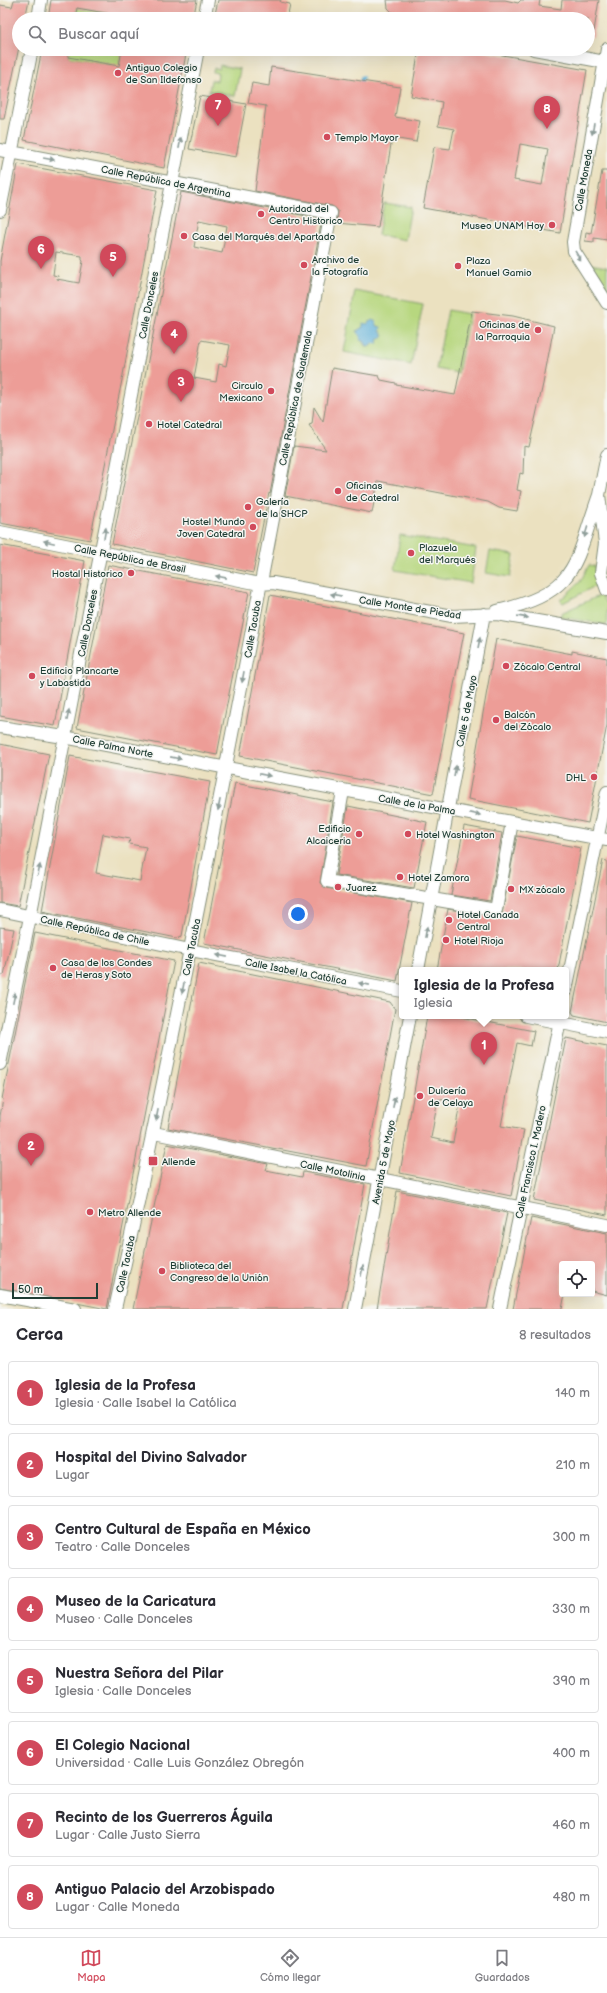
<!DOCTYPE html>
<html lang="es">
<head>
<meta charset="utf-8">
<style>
	:root { --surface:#fff; --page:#f2f2f3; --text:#2b2b33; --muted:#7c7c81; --line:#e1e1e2; --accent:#d1495b }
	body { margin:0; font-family:"Balsamiq Sans",sans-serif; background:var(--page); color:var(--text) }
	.controls { position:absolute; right:12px; bottom:12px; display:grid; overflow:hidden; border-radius:4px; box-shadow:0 4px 16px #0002 }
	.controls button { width:36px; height:36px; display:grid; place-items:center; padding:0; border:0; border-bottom:1px solid var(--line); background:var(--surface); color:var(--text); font:20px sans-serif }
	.scale { position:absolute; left:12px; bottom:10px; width:86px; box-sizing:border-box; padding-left:4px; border:2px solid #1f3d34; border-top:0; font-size:11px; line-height:14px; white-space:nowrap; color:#1f3d34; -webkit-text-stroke:3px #f6f6f2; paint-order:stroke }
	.you { position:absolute; left:298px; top:914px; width:14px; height:14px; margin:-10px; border:3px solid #fff; border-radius:50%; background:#1a73e8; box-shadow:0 0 0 6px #1a73e833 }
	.badge { display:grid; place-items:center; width:26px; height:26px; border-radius:50%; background:var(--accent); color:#fff; font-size:13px; font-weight:700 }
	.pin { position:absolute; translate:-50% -33px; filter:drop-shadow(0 1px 2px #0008) }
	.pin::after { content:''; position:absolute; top:21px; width:14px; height:12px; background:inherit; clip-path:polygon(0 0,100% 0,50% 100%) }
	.popup { position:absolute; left:399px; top:967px; width:170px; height:52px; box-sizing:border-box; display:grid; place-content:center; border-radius:4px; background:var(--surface); filter:drop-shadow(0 1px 3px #0005); font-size:13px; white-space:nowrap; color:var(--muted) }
	.popup b { font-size:15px; color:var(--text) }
	.popup::after { content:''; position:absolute; left:50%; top:100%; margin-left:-8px; border:8px solid transparent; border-top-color:var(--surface) }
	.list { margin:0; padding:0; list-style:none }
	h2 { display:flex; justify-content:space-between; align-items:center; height:52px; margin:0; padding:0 16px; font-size:17px }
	h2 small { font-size:13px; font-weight:400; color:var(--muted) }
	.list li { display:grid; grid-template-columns:26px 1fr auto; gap:12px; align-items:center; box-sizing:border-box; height:64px; margin:0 8px 8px; padding:0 8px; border:1px solid var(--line); border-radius:4px }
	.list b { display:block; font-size:15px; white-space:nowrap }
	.list p { margin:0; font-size:13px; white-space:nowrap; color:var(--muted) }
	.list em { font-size:13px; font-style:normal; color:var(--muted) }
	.icon { flex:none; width:22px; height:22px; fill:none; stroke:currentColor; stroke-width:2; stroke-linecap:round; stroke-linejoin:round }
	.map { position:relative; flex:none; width:607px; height:1309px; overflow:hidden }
	.search { position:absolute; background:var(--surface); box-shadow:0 4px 16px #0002; left:12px; right:12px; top:12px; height:44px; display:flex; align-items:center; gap:10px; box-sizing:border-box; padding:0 14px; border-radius:22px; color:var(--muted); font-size:15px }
	.sheet { height:628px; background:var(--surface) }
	nav { display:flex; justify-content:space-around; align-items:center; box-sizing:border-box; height:56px; border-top:1px solid var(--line); background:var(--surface); font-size:11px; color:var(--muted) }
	nav a { display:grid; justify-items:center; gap:2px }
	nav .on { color:var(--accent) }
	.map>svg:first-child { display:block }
	.green { fill:#b7d77f; stroke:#6b8a5a; fill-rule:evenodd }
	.water { fill:#5baed7; stroke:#3d7686 }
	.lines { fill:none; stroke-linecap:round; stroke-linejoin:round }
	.stream { stroke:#5baed7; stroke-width:3.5 }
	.building { fill:#ed9d97; fill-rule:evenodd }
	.minor-casing { stroke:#858f7a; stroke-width:14 }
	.minor { stroke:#fff; stroke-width:12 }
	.oneway { fill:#8f9e9a }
	.poi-dot { fill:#d1495b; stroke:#f6f6f2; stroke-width:1.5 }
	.labels { text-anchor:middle; stroke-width:3; stroke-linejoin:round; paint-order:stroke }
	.poi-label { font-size:10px; fill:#1f3d34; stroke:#f6f6f2; text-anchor:start }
	.street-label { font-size:10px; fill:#1f3d34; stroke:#f6f6f2 }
</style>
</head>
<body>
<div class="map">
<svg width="607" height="1309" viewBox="0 0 607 1309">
	<rect width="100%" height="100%" fill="#f6f6f2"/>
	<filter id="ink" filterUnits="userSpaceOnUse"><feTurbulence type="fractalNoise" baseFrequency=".025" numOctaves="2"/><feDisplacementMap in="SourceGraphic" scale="8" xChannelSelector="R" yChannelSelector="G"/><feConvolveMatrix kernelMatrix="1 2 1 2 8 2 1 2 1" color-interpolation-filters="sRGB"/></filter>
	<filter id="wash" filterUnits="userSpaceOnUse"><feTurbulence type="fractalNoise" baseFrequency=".012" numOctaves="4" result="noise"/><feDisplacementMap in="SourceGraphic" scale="16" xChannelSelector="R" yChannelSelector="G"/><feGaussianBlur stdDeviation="0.9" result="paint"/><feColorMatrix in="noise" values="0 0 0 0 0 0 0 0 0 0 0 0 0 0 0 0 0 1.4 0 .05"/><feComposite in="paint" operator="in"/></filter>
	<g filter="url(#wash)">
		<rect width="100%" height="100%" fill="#ebe1c0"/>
		<!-- green -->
		<path class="green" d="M77,8L128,17L127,19H75Z
			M69,49H122L119,66L68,57Z
			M220,65L240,69L235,96L209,91L211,80L217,81L218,73L213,72L214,68L219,69Z
			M384,203L411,207L405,240L378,235Z
			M590,264L607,267V291Z
			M355,291L423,304L411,365L344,352ZM371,321H375L384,336L369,347L365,345L357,331Z
			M448,310L469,314L458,373L436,369Z
			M400,535L476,548L471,583L395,570Z
			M490,551L514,555L510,577L486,573Z
			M589,565L595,566V577L597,585L563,603L560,600L580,582Z
			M601,595L607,606V625L561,617V613Z"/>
		<!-- water -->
		<path class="water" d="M372,320L376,322L377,326L381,327L380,331L384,336L378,340L377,344L373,343L368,347L364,341L360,340L361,337L357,331L363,327V323L367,324Z"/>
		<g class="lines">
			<!-- stream -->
			<path class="stream" d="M360,86L362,77"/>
		</g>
		<g id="blocks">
			<!-- building -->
			<path class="building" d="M14,0H29L25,19H19V47L4,119H0V5L12,7Z
				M51,0H197L193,19H127L128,17L77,8L75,19H48Z
				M218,0H281L280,2L290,4L287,19H214Z
				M387,0H505L518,3L521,0H540L539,6L561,9L562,0H599L593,37L588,36V19H432L392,12L388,8Z
				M42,49H69L68,57L119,66L122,49H187L164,168L24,140Z
				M419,49H469L587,70L560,233L423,208L434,147L450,149L454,129L438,126L442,102L411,96ZM520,144L548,149L542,185L514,180Z
				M271,67L400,87L395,117L420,121L416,142L392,138L378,227L337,223L338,211L332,206L255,191L266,106L248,103L252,83L269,86Z
				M200,96L246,104L236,157L189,149Z
				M18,164L157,190L123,375L90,540L0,523V261ZM56,252L82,256V260L83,261L79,283L57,279L58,276L53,275Z
				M602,171H607V240L594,238V242L585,241L586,232L591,233Z
				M181,192L322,219L270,494L269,493L253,573L112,544ZM199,220L227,226L222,253L194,247ZM201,340L230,345L226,366L219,364L216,382L194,378Z
				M472,311L513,316L554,326L543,384L529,447L524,446L523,474L520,473L517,490L521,491L517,511L499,508L488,502L378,481L372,513L285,496L294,446L326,450L309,425L312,424L314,407L323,422L332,368L379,376L381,380L396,383V385L455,395Z
				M0,545L85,561L55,726L0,716Z
				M108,565L249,592L217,755L77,728Z
				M270,595L464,633L433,794L240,756Z
				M496,639L572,654V651L607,658V725L588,823L468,799Z
				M0,744L49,754L18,906L0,903Z
				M70,756L210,782L182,936L177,938L42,911ZM103,834L130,839L129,844L146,847L140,881L96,873Z
				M235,783L333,802L320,883L326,888L412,903L397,981L204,943Z
				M348,806L427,822L414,888L336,875Z
				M464,826L502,833L490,901L451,895Z
				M517,836L581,848L558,970H437L448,909L495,917L502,914Z
				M603,860L607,861V1022L574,1015L572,1012Z
				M0,927L14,929L4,975H0Z
				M35,933L174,961L107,1309L0,1288V1116L3,1099H2Z
				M199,963L390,1002L395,1009L366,1166L168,1128Z
				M427,1016H456L534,1031L531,1046L517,1043L501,1126L524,1130L511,1196L400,1173ZM438,1099L460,1103L453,1143L431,1138Z
				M566,1038L607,1046V1215L534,1200Z
				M167,1144L268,1164L266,1170L302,1177L303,1172L365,1184L343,1309H133Z
				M397,1191L507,1213L487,1309H377Z
				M531,1218L607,1233V1295L592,1291V1264H562V1294H565L562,1309H513Z"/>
		</g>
	</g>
	<g filter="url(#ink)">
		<use href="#blocks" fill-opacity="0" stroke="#858f7a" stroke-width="1"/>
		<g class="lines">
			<defs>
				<path id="minor" d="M38,19L41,0
					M204,19L208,0
					M534,49L605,62
					M607,49L573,242L574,251L607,303
					M0,150L331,213C261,579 195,945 115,1309
					M0,210L32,49
					M607,455L599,495L605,543L601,573L607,590
					M0,532L260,584L273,583L452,616L497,614L607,633
					M497,611C579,592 574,565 599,495
					M0,727L64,737L607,840
					M343,791L327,881L496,910L512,822
					M0,910L190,950L402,991
					M418,970L484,614
					M566,990L607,792
					M526,1016L607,1032
					M0,1064L30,917L198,49
					M154,1133L607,1225
					M0,1295L75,1309
					M355,1309L410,1016
					M500,1309L561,1016"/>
			</defs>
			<!-- minor casing -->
			<use href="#minor" class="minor-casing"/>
			<!-- minor -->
			<use href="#minor" class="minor"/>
		</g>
		<!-- one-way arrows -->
		<defs><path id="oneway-solid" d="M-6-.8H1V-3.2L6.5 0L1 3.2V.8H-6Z"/></defs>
		<g class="oneway">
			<use href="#oneway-solid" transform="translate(593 129) rotate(100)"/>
			<use href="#oneway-solid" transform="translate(180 143) rotate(-79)"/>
			<use href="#oneway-solid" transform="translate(49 159) rotate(10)"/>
			<use href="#oneway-solid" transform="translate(578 256) rotate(60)"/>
			<use href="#oneway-solid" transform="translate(586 532) rotate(107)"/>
			<use href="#oneway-solid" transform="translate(105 533) rotate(-80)"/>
			<use href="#oneway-solid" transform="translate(49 542) rotate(-168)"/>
			<use href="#oneway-solid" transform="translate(221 577) rotate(-169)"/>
			<use href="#oneway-solid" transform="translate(336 595) rotate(-169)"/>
			<use href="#oneway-solid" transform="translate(523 617) rotate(8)"/>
			<use href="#oneway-solid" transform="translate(479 643) rotate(-79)"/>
			<use href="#oneway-solid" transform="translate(243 677) rotate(100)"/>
			<use href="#oneway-solid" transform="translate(68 715) rotate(-79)"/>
			<use href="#oneway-solid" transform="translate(176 758) rotate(11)"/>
			<use href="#oneway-solid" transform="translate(455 771) rotate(-79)"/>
			<use href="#oneway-solid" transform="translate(265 775) rotate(11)"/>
			<use href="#oneway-solid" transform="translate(219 805) rotate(101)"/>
			<use href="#oneway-solid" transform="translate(475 814) rotate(12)"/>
			<use href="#oneway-solid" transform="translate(39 870) rotate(-79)"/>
			<use href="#oneway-solid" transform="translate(426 932) rotate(-79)"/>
			<use href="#oneway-solid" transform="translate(222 956) rotate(-169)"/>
			<use href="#oneway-solid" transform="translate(364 984) rotate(-169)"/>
			<use href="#oneway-solid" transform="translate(183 988) rotate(101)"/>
			<use href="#oneway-solid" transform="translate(14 998) rotate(-78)"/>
			<use href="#oneway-solid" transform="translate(394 1102) rotate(-79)"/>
			<use href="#oneway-solid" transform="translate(157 1115) rotate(101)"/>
			<use href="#oneway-solid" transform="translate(362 1271) rotate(-79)"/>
		</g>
	</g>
	<!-- markers -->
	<g class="poi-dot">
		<circle cx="118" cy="73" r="4"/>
		<circle cx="327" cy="137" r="4"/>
		<circle cx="261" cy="214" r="4"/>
		<circle cx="552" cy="225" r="4"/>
		<circle cx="184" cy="236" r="4"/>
		<circle cx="304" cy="265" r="4"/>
		<circle cx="458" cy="266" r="4"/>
		<circle cx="538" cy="330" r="4"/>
		<circle cx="271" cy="391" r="4"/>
		<circle cx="149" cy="424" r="4"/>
		<circle cx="338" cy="491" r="4"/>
		<circle cx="248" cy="507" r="4"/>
		<circle cx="253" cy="527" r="4"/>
		<circle cx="411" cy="553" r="4"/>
		<circle cx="131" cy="573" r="4"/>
		<circle cx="506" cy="666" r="4"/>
		<circle cx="32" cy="676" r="4"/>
		<circle cx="496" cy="720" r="4"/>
		<circle cx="594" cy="777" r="4"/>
		<circle cx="359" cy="834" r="4"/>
		<circle cx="408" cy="834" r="4"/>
		<circle cx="400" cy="877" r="4"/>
		<circle cx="338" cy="887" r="4"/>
		<circle cx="511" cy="889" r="4"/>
		<circle cx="449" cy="920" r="4"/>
		<circle cx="446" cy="940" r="4"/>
		<circle cx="53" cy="968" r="4"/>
		<circle cx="420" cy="1096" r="4"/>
		<rect x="148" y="1156" width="10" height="10" rx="2"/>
		<circle cx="90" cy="1212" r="4"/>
		<circle cx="162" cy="1271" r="4"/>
	</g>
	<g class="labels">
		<!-- poi labels -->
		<g class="poi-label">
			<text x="126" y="71">Antiguo Colegio<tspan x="126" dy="12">de San Ildefonso</tspan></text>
			<text x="335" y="141">Templo Mayor</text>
			<text x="269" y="212">Autoridad del<tspan x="269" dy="12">Centro Historico</tspan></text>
			<text x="544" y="229" text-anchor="end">Museo UNAM Hoy</text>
			<text x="192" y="240">Casa del Marqués del Apartado</text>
			<text x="312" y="263">Archivo de<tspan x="312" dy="12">la Fotografía</tspan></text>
			<text x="466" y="264">Plaza<tspan x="466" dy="12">Manuel Gamio</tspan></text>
			<text x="530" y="328" text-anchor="end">Oficinas de<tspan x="530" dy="12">la Parroquia</tspan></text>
			<text x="263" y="389" text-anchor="end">Circulo<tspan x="263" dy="12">Mexicano</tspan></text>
			<text x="157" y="428">Hotel Catedral</text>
			<text x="346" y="489">Oficinas<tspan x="346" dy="12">de Catedral</tspan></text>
			<text x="256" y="505">Galería<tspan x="256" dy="12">de la SHCP</tspan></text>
			<text x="245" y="525" text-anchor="end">Hostel Mundo<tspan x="245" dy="12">Joven Catedral</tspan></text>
			<text x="419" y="551">Plazuela<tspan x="419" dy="12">del Marqués</tspan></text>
			<text x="123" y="577" text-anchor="end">Hostal Historico</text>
			<text x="514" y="670">Zócalo Central</text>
			<text x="40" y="674">Edificio Plancarte<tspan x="40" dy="12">y Labastida</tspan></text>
			<text x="504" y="718">Balcón<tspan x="504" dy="12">del Zócalo</tspan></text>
			<text x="586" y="781" text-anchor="end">DHL</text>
			<text x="351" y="832" text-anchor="end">Edificio<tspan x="351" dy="12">Alcaiceria</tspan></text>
			<text x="416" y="838">Hotel Washington</text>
			<text x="408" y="881">Hotel Zamora</text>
			<text x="346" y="891">Juarez</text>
			<text x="519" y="893">MX zócalo</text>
			<text x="457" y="918">Hotel Canada<tspan x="457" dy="12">Central</tspan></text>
			<text x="454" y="944">Hotel Rioja</text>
			<text x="61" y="966">Casa de los Condes<tspan x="61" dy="12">de Heras y Soto</tspan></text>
			<text x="428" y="1094">Dulcería<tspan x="428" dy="12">de Celaya</tspan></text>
			<text x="162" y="1165">Allende</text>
			<text x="98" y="1216">Metro Allende</text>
			<text x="170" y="1269">Biblioteca del<tspan x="170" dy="12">Congreso de la Unión</tspan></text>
		</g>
		<!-- street labels -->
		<g class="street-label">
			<text transform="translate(583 180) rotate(-80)" y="4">Calle Moneda</text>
			<text transform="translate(166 181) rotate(11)" y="4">Calle República de Argentina</text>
			<text transform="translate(148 305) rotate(-79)" y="4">Calle Donceles</text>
			<text transform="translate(295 398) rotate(-79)" y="4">Calle República de Guatemala</text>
			<text transform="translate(130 558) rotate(11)" y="4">Calle República de Brasil</text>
			<text transform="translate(410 607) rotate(9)" y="4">Calle Monte de Piedad</text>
			<text transform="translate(87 623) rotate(-79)" y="4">Calle Donceles</text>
			<text transform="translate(252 629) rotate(-80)" y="4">Calle Tacuba</text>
			<text transform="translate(466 711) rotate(-79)" y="4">Calle 5 de Mayo</text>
			<text transform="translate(113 746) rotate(11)" y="4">Calle Palma Norte</text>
			<text transform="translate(417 804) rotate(10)" y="4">Calle de la Palma</text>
			<text transform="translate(95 930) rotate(12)" y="4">Calle República de Chile</text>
			<text transform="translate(191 947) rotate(-79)" y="4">Calle Tacuba</text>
			<text transform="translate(296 971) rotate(11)" y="4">Calle Isabel la Católica</text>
			<text transform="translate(383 1162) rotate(-79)" y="4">Avenida 5 de Mayo</text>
			<text transform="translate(530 1162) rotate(-78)" y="4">Calle Francisco I. Madero</text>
			<text transform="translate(333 1170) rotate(12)" y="4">Calle Motolinia</text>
			<text transform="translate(125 1264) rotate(-78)" y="4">Calle Tacuba</text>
		</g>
	</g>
</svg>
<div class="controls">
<button><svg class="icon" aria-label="locate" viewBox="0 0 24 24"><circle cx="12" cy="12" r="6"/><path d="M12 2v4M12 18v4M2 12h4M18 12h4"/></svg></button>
</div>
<div class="scale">50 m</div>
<div class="you"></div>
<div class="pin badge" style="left:484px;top:1065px">1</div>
<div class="popup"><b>Iglesia de la Profesa</b>Iglesia</div>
<div class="pin badge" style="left:31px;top:1166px">2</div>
<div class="pin badge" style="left:181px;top:402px">3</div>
<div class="pin badge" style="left:174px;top:354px">4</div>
<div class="pin badge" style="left:113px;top:277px">5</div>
<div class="pin badge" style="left:41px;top:269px">6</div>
<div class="pin badge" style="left:218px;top:126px">7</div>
<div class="pin badge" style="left:547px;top:129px">8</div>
<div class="search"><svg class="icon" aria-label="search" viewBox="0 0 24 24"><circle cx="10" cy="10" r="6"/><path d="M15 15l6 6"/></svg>Buscar aquí</div>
</div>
<section class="sheet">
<h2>Cerca<small>8 resultados</small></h2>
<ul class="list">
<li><span class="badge">1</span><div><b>Iglesia de la Profesa</b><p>Iglesia · Calle Isabel la Católica</p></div><em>140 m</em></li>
<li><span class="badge">2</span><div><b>Hospital del Divino Salvador</b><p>Lugar</p></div><em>210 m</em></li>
<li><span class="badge">3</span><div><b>Centro Cultural de España en México</b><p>Teatro · Calle Donceles</p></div><em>300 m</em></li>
<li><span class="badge">4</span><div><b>Museo de la Caricatura</b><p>Museo · Calle Donceles</p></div><em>330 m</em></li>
<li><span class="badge">5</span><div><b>Nuestra Señora del Pilar</b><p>Iglesia · Calle Donceles</p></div><em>390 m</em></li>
<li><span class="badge">6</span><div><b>El Colegio Nacional</b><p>Universidad · Calle Luis González Obregón</p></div><em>400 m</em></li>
<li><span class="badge">7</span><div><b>Recinto de los Guerreros Águila</b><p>Lugar · Calle Justo Sierra</p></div><em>460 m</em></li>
<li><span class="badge">8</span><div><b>Antiguo Palacio del Arzobispado</b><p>Lugar · Calle Moneda</p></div><em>480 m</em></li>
</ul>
</section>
<nav>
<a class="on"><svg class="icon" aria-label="map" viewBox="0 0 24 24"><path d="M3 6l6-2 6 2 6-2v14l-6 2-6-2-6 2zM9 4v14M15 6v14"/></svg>Mapa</a>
<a><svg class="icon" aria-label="directions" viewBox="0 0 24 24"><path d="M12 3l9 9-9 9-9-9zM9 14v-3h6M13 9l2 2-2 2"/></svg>Cómo llegar</a>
<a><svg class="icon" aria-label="saved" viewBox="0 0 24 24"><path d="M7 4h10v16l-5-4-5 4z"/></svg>Guardados</a>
</nav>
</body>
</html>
